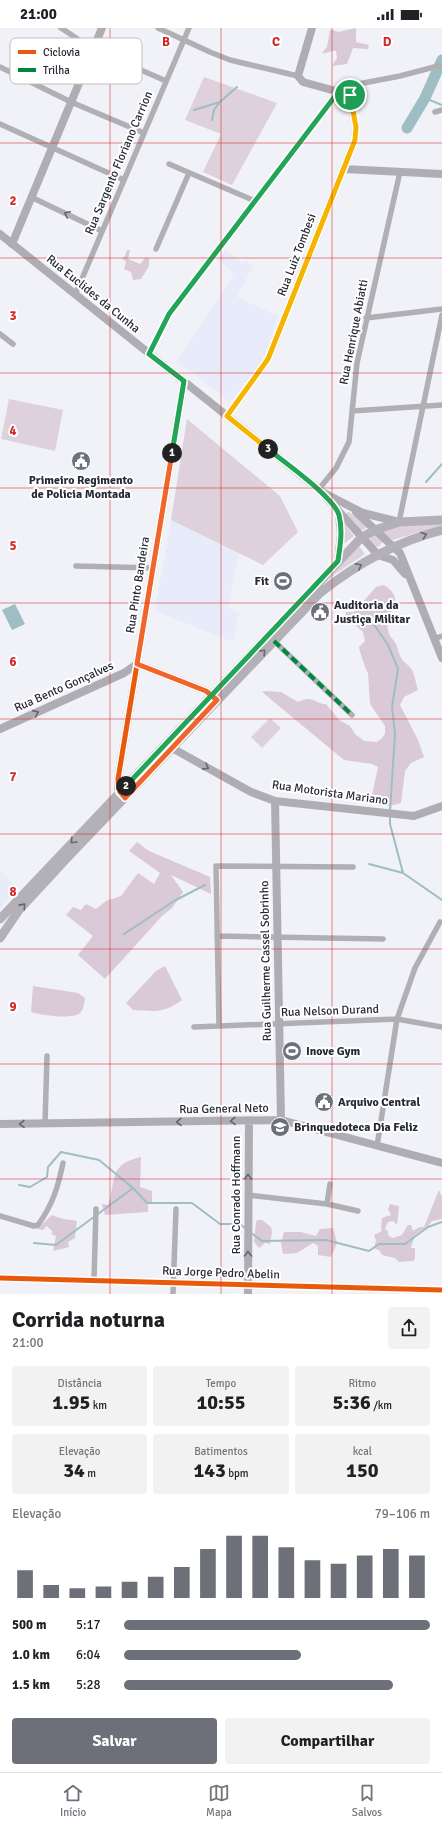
<!DOCTYPE html>
<html lang="pt">
<head>
<meta charset="utf-8">
<style>
  :root { --surface:#fff; --page:#f2f2f2; --text:#202124; --muted:#757577; --line:#e0e0e0; --accent:#6d7079 }
  body { margin:0; font-family:Signika,sans-serif; background:var(--page); color:var(--text); height:100vh; display:flex; flex-direction:column; font-size:15px; white-space:nowrap }
  * { box-sizing:border-box; margin:0 }
  p { font-size:13px; color:var(--muted) }
  .icon { flex:none; width:22px; height:22px; fill:none; stroke:currentColor; stroke-width:2; stroke-linecap:round; stroke-linejoin:round }
  .map { position:relative; height:1266px; overflow:hidden }
  .sheet { display:flex; flex-direction:column; background:var(--surface); flex:1 }
  .sheet>* { flex:none }
  .pin { position:absolute; display:grid; place-items:center; width:34px; height:34px; color:#fff; margin:-17px; border:2px solid #fff; border-radius:50%; box-shadow:0 1px 4px #0007 }
  .km { position:absolute; width:20px; height:20px; margin:-10px; border-radius:50%; background:#222; color:#fff; font-size:11px; line-height:20px; text-align:center }
  .round { display:grid; place-items:center; flex:none; width:42px; height:42px; border-radius:4px; background:var(--page) }
  .head { display:flex; align-items:center; justify-content:space-between; height:68px; padding:0 12px }
  h1 { font-size:22px; font-weight:700; line-height:30px }
  .metrics { display:grid; grid-template-columns:repeat(3,1fr); gap:6px; height:68px; padding:4px 12px }
  .metrics div { display:grid; align-content:center; border-radius:4px; background:var(--page); text-align:center }
  .metrics b { font-size:20px; font-weight:700 }
  .metrics small { font-size:11px; font-weight:400 }
  .metrics p { font-size:11px }
  .chart { height:112px; padding:8px 12px }
  .chart p { display:flex; justify-content:space-between }
  .chart svg { width:100%; height:72px; margin-top:4px; stroke:var(--accent); stroke-width:6 }
  .primary-button { display:flex; gap:8px; margin-top:auto; padding:8px 12px }
  .primary-button a { flex:1; height:46px; border-radius:4px; background:var(--accent); color:#fff; font-size:16px; font-weight:700; line-height:46px; text-align:center }
  .primary-button a+a { background:var(--page); color:var(--text) }
  ul { padding:0 12px; list-style:none; font-size:13px }
  li { display:grid; grid-template-columns:64px 48px 1fr; align-items:center; height:30px }
  li i { height:10px; border-radius:5px; background:var(--accent) }
  .status { display:flex; justify-content:space-between; align-items:center; height:28px; padding:0 20px; background:var(--surface); direction:ltr }
  .status svg { height:11px; fill:currentColor }
  .dock { display:flex; justify-content:space-around; align-items:center; height:56px; border-top:1px solid var(--line); background:var(--surface); font-size:11px; color:var(--muted) }
  .dock a { display:grid; justify-items:center; gap:2px }
  .dock .active { color:var(--accent) }
  .map>svg:first-child { display:block }
  .built { fill:#e7ebfa }
  .green { fill:#ded1dc }
  .forest { fill:#dac9d6 }
  .water { fill:#9ebec4 }
  .lines { fill:none; stroke-linecap:round; stroke-linejoin:round }
  .stream { stroke:#9ebec4; stroke-width:2 }
  .river { stroke:#9ebec4; stroke-width:11 }
  .street { stroke:#b0afb3; stroke-width:5.5 }
  .secondary { stroke:#afadb3; stroke-width:8 }
  .primary { stroke:#b3b1b7; stroke-width:9 }
  .quiet { stroke:#00873e; stroke-width:4; stroke-dasharray:8 4; stroke-linecap:butt }
  .cycleway-casing { stroke:#fff; stroke-width:8 }
  .cycleway { stroke:#e8590c; stroke-width:5 }
  .oneway { stroke:#65666d }
  .oneway2 { stroke:#66676f }
  .oneway3 { stroke:#64656d }
  .split-1-casing { stroke:#fff; stroke-width:8 }
  .split-2-casing { stroke:#fff; stroke-width:8 }
  .split-3-casing { stroke:#fff; stroke-width:8 }
  .split-4-casing { stroke:#fff; stroke-width:8 }
  .split-1 { stroke:#22a559; stroke-width:5 }
  .split-2 { stroke:#f0652b; stroke-width:5 }
  .split-3 { stroke:#22a559; stroke-width:5 }
  .split-4 { stroke:#f5b400; stroke-width:5 }
  .grid { fill:none; stroke:#d62828; stroke-width:1; stroke-opacity:0.55 }
  .labels { text-anchor:middle; dominant-baseline:central; stroke-width:4; stroke-linejoin:round; paint-order:stroke }
  .street-label { font-size:12px; fill:#272a34; stroke:#fff }
  .poi-label { font-size:12px; font-weight:bold; fill:#272a34; stroke:#fff; text-anchor:start }
  .key { fill:#fff; stroke:#bebfc2; stroke-width:1 }
  .key-label { font-size:11px; fill:#272a34 }
  .grid-label { font-size:13px; text-anchor:middle; font-weight:bold; fill:#d62828; stroke:#fff; stroke-width:4; stroke-linejoin:round; paint-order:stroke }
</style>
</head>
<body>
<div class="status"><b>21:00</b><svg viewBox="0 0 49 12"><path d="M0 12V9h3v3zM5 12V6h3v6zM10 12V3h3v9zM15 12V0h3v12zM26 1h20v11H26zM47 4h2v5h-2z"/></svg></div>
<div class="map">
<svg width="442" height="1266" viewBox="0 0 442 1266">
  <rect width="100%" height="100%" fill="#f0f2f8"/>
  <!-- built -->
  <path class="built" d="M226,222L243,236L246,232L253,238L237,269L278,288L264,330L230,374L189,342L188,343L176,334L234,246L218,231Z
    M171,492L239,525L228,580L239,585L233,614L155,583Z
    M0,843L18,861L0,881Z"/>
  <!-- green -->
  <path class="green" d="M204,49L277,75L232,157L203,144L221,106L185,92Z
    M9,371L63,382L55,423L1,411Z
    M187,391L280,468L298,504L263,537L171,492Z
    M347,484H349L368,499L359,504L346,486Z
    M343,494L354,508L342,517Z
    M442,496V499L422,503L393,512L381,503L399,498Z
    M370 513a6 6 0 1 1 12 0a6 6 0 1 1-12 0Z
    M359,518L365,526L335,546L321,559Z
    M270,690L281,700L262,720L251,709Z"/>
  <!-- forest -->
  <path class="forest" d="M356,0V14L369,17L368,21L353,20L347,36L332,38L337,30L336,23C331,22 327,26 322,25L327,19L330,2H333L338,4Z
    M127,222H130L128,231L140,236L146,229L149,231V238L141,251L133,252L131,244L124,241L126,234L122,230L125,228Z
    M384,557C410,574 381,584 389,606C390,609 394,612 396,616C398,621 399,626 401,630C404,635 409,637 412,642C415,648 416,656 418,662L404,669L400,677L418,712L424,729L411,735L405,743L401,775C393,778 375,781 371,772L378,739L372,736L344,732L262,664L265,663L281,664L298,674C313,666 314,676 326,676L339,692L350,698L355,706L364,713L377,714L381,711L385,706V698L370,676L368,645C366,643 359,621 359,619L365,613L363,604L346,588V584H354L376,559Z
    M137,814L149,823L210,849L211,866L171,847L183,864L172,880L162,888L105,951L78,927L93,908L66,887L73,879L81,882L86,876L96,881L106,873L121,868L138,845L154,856L160,845L129,823Z
    M165,938L182,972C162,986 157,983 133,982L126,975L156,943Z
    M33,958L78,965L85,970C84,975 84,981 80,985C72,992 41,987 31,984Z
    M141,1129L140,1159L152,1163V1175H148V1184L105,1187L102,1176L108,1177C117,1150 108,1137 141,1129Z
    M439,1162L442,1169V1191L432,1193L429,1197L415,1207L411,1220H415V1231L413,1233L399,1234L395,1230L382,1227L380,1223L374,1220L376,1212L374,1207L382,1203L381,1199L382,1190L391,1187L388,1181L390,1176L399,1178L397,1197L393,1193L388,1194L385,1201L388,1203V1207L392,1210L402,1207L408,1197H411L413,1203L419,1199H424Z
    M52,1187C63,1192 67,1191 77,1193L75,1210L68,1214L69,1219L53,1223L56,1208L51,1206L53,1204L47,1198L43,1202L37,1201Z
    M257,1192H262L271,1199L272,1204L270,1216L265,1215L259,1220L254,1214L256,1194Z
    M333,1200L337,1215L331,1229L318,1227V1218L313,1215L297,1225L283,1226L281,1215L284,1204H301L316,1208L320,1201Z"/>
  <!-- water -->
  <path class="water" d="M15,576L25,596L12,602L2,582Z"/>
  <g class="lines">
    <!-- stream -->
    <path class="stream" d="M425,70L442,77
      M194,82L220,74L237,59
      M212,92L214,82L219,75
      M426,454L442,436
      M371,592L388,617L398,641L392,679L395,706L390,783
      M390,787V796L403,845L442,872
      M369,836L403,845
      M124,906L174,873L205,857
      M19,1157L30,1159L47,1149L48,1139L61,1124L99,1132L133,1160
      M250,1204L262,1213L326,1212L369,1223L379,1216H405L428,1199L442,1194
      M34,1215L56,1217L133,1160L147,1175H192L220,1196H240L245,1200"/>
    <!-- river -->
    <path class="river" d="M407,100L425,70L442,32"/>
    <!-- street -->
    <path class="street" d="M61,0L93,21L166,53
      M158,0L210,24L230,32L298,48
      M0,39L71,74L144,105
      M347,65L353,57L400,48L442,37
      M435,84L442,82
      M0,96L124,152
      M169,136L255,173
      M31,169L102,203
      M156,221L189,145
      M75,267L189,0
      M366,290L442,281
      M0,306L13,316
      M149,326L169,286L339,63
      M352,383L442,377
      M319,461L336,440L349,414L357,335L400,144
      M399,494L442,287
      M76,538L153,540
      M434,611L442,608
      M274,613L352,687
      M217,908L383,911
      M219,998L216,838L353,839
      M194,999L397,991L442,999
      M45,1096L47,1028
      M377,1118L397,991L415,940L440,894
      M248,1167L327,1176L358,1183
      M327,1176L330,1156
      M0,1188L34,1198L38,1197C53,1176 58,1159 63,1135
      M0,1250L442,1262
      M94,1252L96,1181
      M173,1266L176,1181"/>
    <!-- secondary -->
    <path class="secondary" d="M344,141L442,146
      M0,206L322,464L363,485L399,494
      M12,216L102,0
      M227,388L268,331L355,112L356,99L350,67L303,54L298,48L312,0
      M325,468L378,527L393,532L405,546
      M356,484L400,525L442,630
      M338,533L341,506L339,486
      M137,636L206,663L216,672
      M0,701L124,645L137,636
      M172,720L251,764L275,773L414,788L442,778
      M123,768L118,761V751L184,353
      M275,773L281,1092
      M0,1096L281,1092L442,1135
      M248,1266L249,1093"/>
    <!-- primary -->
    <path class="primary" d="M0,891L361,510L375,502L399,494L442,492
      M0,910L19,882L68,829L320,565C355,537 398,513 442,502"/>
    <!-- quiet -->
    <path class="quiet" d="M274,613L352,687"/>
    <defs>
      <path id="cycleway" d="M227,388L268,331L355,112C357,102 355,71 347,65
        M125,770L119,764L118,751L184,353
        M0,1250L442,1262"/>
    </defs>
    <!-- cycleway casing -->
    <use href="#cycleway" class="cycleway-casing"/>
    <!-- cycleway -->
    <use href="#cycleway" class="cycleway"/>
  </g>
  <!-- one-way arrows -->
  <defs><path id="oneway-chevron" d="M-2-3.5L2.5 0L-2 3.5" fill="none" stroke-width="1.6" stroke-linecap="round" stroke-linejoin="round"/></defs>
  <use class="oneway" href="#oneway-chevron" transform="translate(67 186) rotate(-154)"/>
  <g class="oneway2">
    <use href="#oneway-chevron" transform="translate(424 507) rotate(-20)"/>
    <use href="#oneway-chevron" transform="translate(359 538) rotate(-29)"/>
    <use href="#oneway-chevron" transform="translate(263 624) rotate(-46)"/>
    <use href="#oneway-chevron" transform="translate(73 813) rotate(134)"/>
    <use href="#oneway-chevron" transform="translate(23 878) rotate(-48)"/>
  </g>
  <g class="oneway3">
    <use href="#oneway-chevron" transform="translate(36 685) rotate(-24)"/>
    <use href="#oneway-chevron" transform="translate(206 739) rotate(28)"/>
    <use href="#oneway-chevron" transform="translate(233 1093) rotate(179)"/>
    <use href="#oneway-chevron" transform="translate(179 1094) rotate(179)"/>
    <use href="#oneway-chevron" transform="translate(22 1096) rotate(179)"/>
    <use href="#oneway-chevron" transform="translate(248 1149) rotate(-90)"/>
    <use href="#oneway-chevron" transform="translate(248 1226) rotate(-90)"/>
  </g>
  <g class="lines">
    <defs>
      <path id="split-1" d="M172,425L184,353L149,326L169,286L339,63L350,67"/>
      <path id="split-2" d="M126,758L120,764L125,770L217,672L206,663L137,636L172,425"/>
      <path id="split-3" d="M126,758L338,533C340,518 343,503 339,487C334,469 284,434 268,421"/>
      <path id="split-4" d="M268,421L227,388L268,331L355,112L356,99L350,67"/>
    </defs>
    <!-- split-1 casing -->
    <use href="#split-1" class="split-1-casing"/>
    <!-- split-2 casing -->
    <use href="#split-2" class="split-2-casing"/>
    <!-- split-3 casing -->
    <use href="#split-3" class="split-3-casing"/>
    <!-- split-4 casing -->
    <use href="#split-4" class="split-4-casing"/>
    <!-- split-1 -->
    <use href="#split-1" class="split-1"/>
    <!-- split-2 -->
    <use href="#split-2" class="split-2"/>
    <!-- split-3 -->
    <use href="#split-3" class="split-3"/>
    <!-- split-4 -->
    <use href="#split-4" class="split-4"/>
  </g>
  <!-- grid -->
  <path class="grid" d="M110,0V1266M221,0V1266M332,0V1266M0,115H442M0,230H442M0,345H442M0,460H442M0,575H442M0,691H442M0,806H442M0,921H442M0,1036H442M0,1151H442"/>
  <!-- icons -->
  <defs>
    <symbol id="civic-disc" viewBox="-11 -11 22 22"><circle r="9.5" fill="#6d7079" stroke="#fff"/><path d="M-.6-6.5H3V-4.5H.6V-3L4-1V1h2V6H-6V1h2V-1L-.6-3ZM-1.2 2.5V6h2.4V2.5Z" fill="#fff"/></symbol>
    <symbol id="stadium-disc" viewBox="-11 -11 22 22"><circle r="9.5" fill="#6d7079" stroke="#fff"/><path d="M0-5a6.5 5 0 1 0 0 10a6.5 5 0 1 0 0-10ZM-3.5-1.8h7v3.6h-7Z" fill="#fff"/></symbol>
    <symbol id="school-disc" viewBox="-11 -11 22 22"><circle r="9.5" fill="#6d7079" stroke="#fff"/><path d="M0-5L7-2L0 1L-7-2ZM-4 1L0 2.5L4 1V4Q0 6-4 4Z" fill="#fff"/></symbol>
  </defs>
  <g fill-rule="evenodd">
    <use href="#civic-disc" x="70" y="422" width="22" height="22"/>
    <use href="#stadium-disc" x="272" y="542" width="22" height="22"/>
    <use href="#civic-disc" x="309" y="573" width="22" height="22"/>
    <use href="#stadium-disc" x="281" y="1012" width="22" height="22"/>
    <use href="#civic-disc" x="313" y="1063" width="22" height="22"/>
    <use href="#school-disc" x="269" y="1088" width="22" height="22"/>
  </g>
  <g class="labels">
    <!-- street labels -->
    <g class="street-label">
      <text transform="translate(119 135) rotate(-67)">Rua Sargento Floriano Carrion</text>
      <text transform="translate(297 227) rotate(-69)">Rua Luiz Tombesi</text>
      <text transform="translate(93 266) rotate(39)">Rua Euclides da Cunha</text>
      <text transform="translate(354 304) rotate(-79)">Rua Henrique Abiatti</text>
      <text transform="translate(138 557) rotate(-81)">Rua Pinto Bandeira</text>
      <text transform="translate(64 659) rotate(-24)">Rua Bento Gonçalves</text>
      <text transform="translate(330 765) rotate(8)">Rua Motorista Mariano</text>
      <text transform="translate(266 933) rotate(-91)">Rua Guilherme Cassel Sobrinho</text>
      <text transform="translate(330 983) rotate(-2)">Rua Nelson Durand</text>
      <text transform="translate(224 1081) rotate(-1)">Rua General Neto</text>
      <text transform="translate(236 1167) rotate(-90)">Rua Conrado Hoffmann</text>
      <text transform="translate(221 1245) rotate(2)">Rua Jorge Pedro Abelin</text>
    </g>
    <!-- poi labels -->
    <g class="poi-label">
      <text x="81" y="452" text-anchor="middle">Primeiro Regimento<tspan x="81" dy="14">de Policia Montada</tspan></text>
      <text x="269" y="553" text-anchor="end">Fit</text>
      <text x="334" y="577">Auditoria da<tspan x="334" dy="14">Justiça Militar</tspan></text>
      <text x="306" y="1023">Inove Gym</text>
      <text x="338" y="1074">Arquivo Central</text>
      <text x="294" y="1099">Brinquedoteca Dia Feliz</text>
    </g>
  </g>
  <!-- legend -->
  <rect x="10" y="10" width="132" height="46" rx="6" class="key"/>
  <rect x="18" y="22" width="18" height="4" fill="#e8590c"/>
  <rect x="18" y="40" width="18" height="4" fill="#00873e"/>
  <g class="key-label">
    <text x="43" y="28">Ciclovia</text>
    <text x="43" y="46">Trilha</text>
  </g>
  <g class="grid-label">
    <text x="166" y="18">B</text>
    <text x="276" y="18">C</text>
    <text x="387" y="18">D</text>
    <text x="13" y="177">2</text>
    <text x="13" y="292">3</text>
    <text x="13" y="407">4</text>
    <text x="13" y="522">5</text>
    <text x="13" y="638">6</text>
    <text x="13" y="753">7</text>
    <text x="13" y="868">8</text>
    <text x="13" y="983">9</text>
  </g>
</svg>
<div class="pin" style="left:350px;top:67px;background:#1e9e55"><svg class="icon" aria-label="arrive" viewBox="0 0 24 24"><path d="M6 21V4h12l-3 4 3 4H6"/></svg></div>
<b class="km" style="left:172px;top:425px">1</b>
<b class="km" style="left:126px;top:758px">2</b>
<b class="km" style="left:268px;top:421px">3</b>
</div>
<section class="sheet">
<div class="head"><div><h1>Corrida noturna</h1><p>21:00</p></div><a class="round"><svg class="icon" aria-label="share" viewBox="0 0 24 24"><path d="M12 15V3M7 8l5-5 5 5M5 13v7h14v-7"/></svg></a></div>
<div class="metrics">
<div><p>Distância</p><b>1.95<small> km</small></b></div>
<div><p>Tempo</p><b>10:55</b></div>
<div><p>Ritmo</p><b>5:36<small> /km</small></b></div>
</div>
<div class="metrics">
<div><p>Elevação</p><b>34<small> m</small></b></div>
<div><p>Batimentos</p><b>143<small> bpm</small></b></div>
<div><p>kcal</p><b>150</b></div>
</div>
<div class="chart"><p><span>Elevação</span>79–106 m</p>
<svg viewBox="0 0 160 44" preserveAspectRatio="none"><path d="M5 44V27M15 44V36M25 44V38M35 44V37M45 44V34M55 44V31M65 44V25M75 44V14M85 44V6M95 44V6M105 44V13M115 44V21M125 44V23M135 44V18M145 44V14M155 44V18"/></svg>
</div>
<ul>
<li><b>500 m</b>5:17<i style="width:100%"></i></li>
<li><b>1.0 km</b>6:04<i style="width:58%"></i></li>
<li><b>1.5 km</b>5:28<i style="width:88%"></i></li>
</ul>
<div class="primary-button"><a>Salvar</a><a>Compartilhar</a></div>
</section>
<nav class="dock">
<a class="active"><svg class="icon" aria-label="home" viewBox="0 0 24 24"><path d="M3 11l9-7 9 7M6 9v11h12V9"/></svg>Início</a>
<a><svg class="icon" aria-label="map" viewBox="0 0 24 24"><path d="M3 6l6-2 6 2 6-2v14l-6 2-6-2-6 2zM9 4v14M15 6v14"/></svg>Mapa</a>
<a><svg class="icon" aria-label="saved" viewBox="0 0 24 24"><path d="M7 4h10v16l-5-4-5 4z"/></svg>Salvos</a>
</nav>
</body>
</html>
